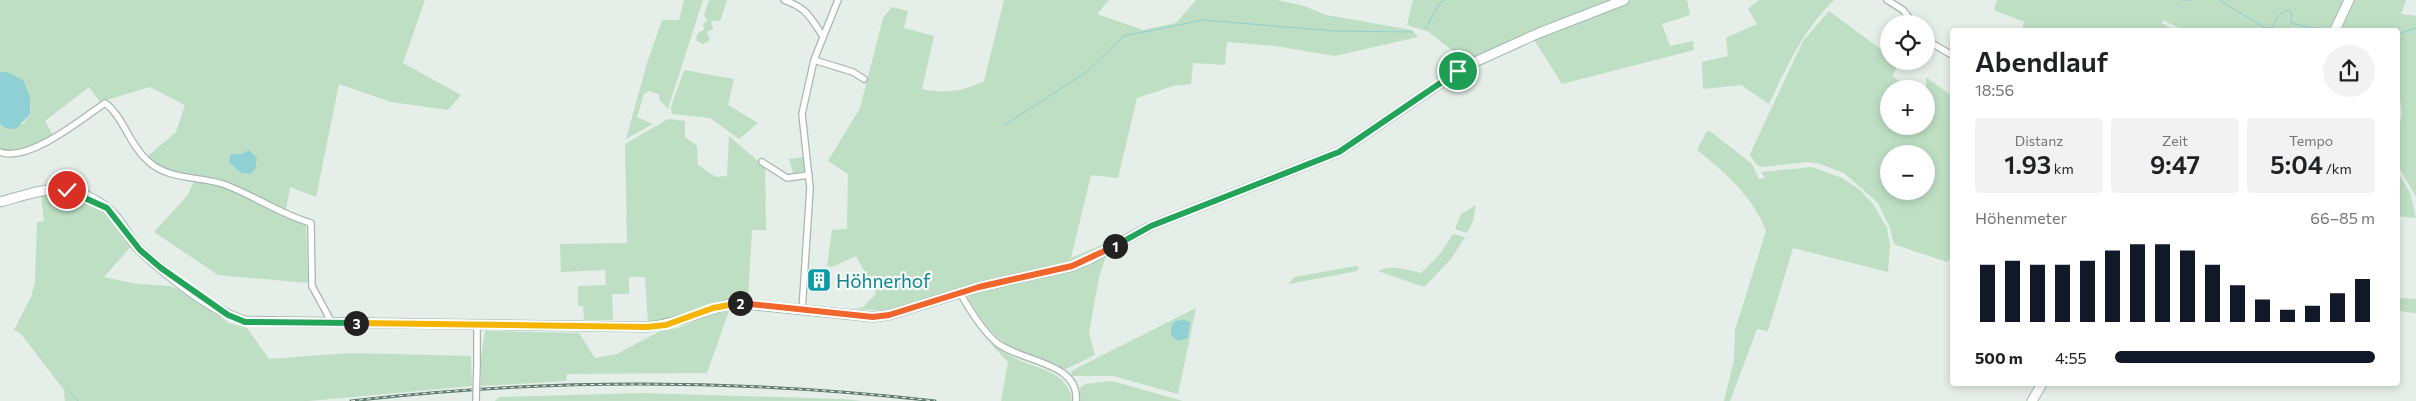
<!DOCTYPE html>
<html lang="de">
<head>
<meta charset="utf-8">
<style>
  :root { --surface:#fff; --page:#f2f2f2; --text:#202124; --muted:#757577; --accent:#111827 }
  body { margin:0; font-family:Commissioner,sans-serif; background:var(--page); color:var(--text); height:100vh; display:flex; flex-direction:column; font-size:19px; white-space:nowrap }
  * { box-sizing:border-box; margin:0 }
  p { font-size:16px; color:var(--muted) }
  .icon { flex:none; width:28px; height:28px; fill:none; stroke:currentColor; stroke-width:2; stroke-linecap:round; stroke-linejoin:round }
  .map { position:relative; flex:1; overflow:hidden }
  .sheet { position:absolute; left:1950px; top:28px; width:450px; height:358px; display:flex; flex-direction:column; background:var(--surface); border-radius:5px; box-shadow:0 2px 8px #0003 }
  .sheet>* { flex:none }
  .fabs { position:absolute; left:1880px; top:15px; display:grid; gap:10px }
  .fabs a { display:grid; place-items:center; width:55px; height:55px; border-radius:50%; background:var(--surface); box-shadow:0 2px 8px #0003; font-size:25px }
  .pin { position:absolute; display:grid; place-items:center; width:42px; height:42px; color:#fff; margin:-21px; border:2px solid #fff; border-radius:50%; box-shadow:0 1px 5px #0007 }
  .km { position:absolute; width:25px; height:25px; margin:-12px; border-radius:50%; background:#222; color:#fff; font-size:14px; line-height:25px; text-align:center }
  .round { display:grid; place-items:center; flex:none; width:52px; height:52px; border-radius:26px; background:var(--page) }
  .summary { display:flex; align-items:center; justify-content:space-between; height:85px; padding:0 25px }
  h1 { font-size:28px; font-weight:600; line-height:38px }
  .metrics { display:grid; grid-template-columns:repeat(3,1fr); gap:8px; height:85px; padding:5px 25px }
  .metrics div { display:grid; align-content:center; border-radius:5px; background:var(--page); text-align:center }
  .metrics b { font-size:25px; font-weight:600 }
  .metrics small { font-size:14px; font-weight:400 }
  .metrics p { font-size:14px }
  .chart { height:140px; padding:10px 25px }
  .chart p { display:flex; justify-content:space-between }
  .chart svg { width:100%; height:90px; margin-top:5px; stroke:var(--accent); stroke-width:6 }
  ul { padding:0 25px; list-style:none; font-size:16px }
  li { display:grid; grid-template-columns:80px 60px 1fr; align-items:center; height:38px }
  li i { height:12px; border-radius:6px; background:var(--accent) }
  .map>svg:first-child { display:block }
  .green { fill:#bedfc4; fill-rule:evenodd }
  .water { fill:#8ed0d3 }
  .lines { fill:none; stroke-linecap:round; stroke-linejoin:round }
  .stream { stroke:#8ed0d3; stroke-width:1 }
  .street-casing { stroke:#a7b7b0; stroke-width:8 }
  .secondary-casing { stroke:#a3bab0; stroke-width:11 }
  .street { stroke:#fff; stroke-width:5.5 }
  .secondary { stroke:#fff; stroke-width:9 }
  .rail-casing { stroke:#5f7c71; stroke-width:3 }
  .rail { stroke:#f6fbf8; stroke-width:1; stroke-dasharray:4; stroke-linecap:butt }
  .street-bridge-casing { stroke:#a7b7b0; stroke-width:8; stroke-linecap:butt }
  .street-bridge { stroke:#fff; stroke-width:5.5 }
  .split-1-casing { stroke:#fff; stroke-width:10 }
  .split-2-casing { stroke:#fff; stroke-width:10 }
  .split-3-casing { stroke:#fff; stroke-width:10 }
  .split-4-casing { stroke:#fff; stroke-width:10 }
  .split-1 { stroke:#22a559; stroke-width:6 }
  .split-2 { stroke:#f0652b; stroke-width:6 }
  .split-3 { stroke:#f5b400; stroke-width:6 }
  .split-4 { stroke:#22a559; stroke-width:6 }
  .labels { text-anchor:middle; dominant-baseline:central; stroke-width:4.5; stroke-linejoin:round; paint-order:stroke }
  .culture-label { font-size:19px; fill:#0d838f; stroke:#f6fbf8; text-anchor:start }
</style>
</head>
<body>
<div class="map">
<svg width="2416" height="401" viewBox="0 0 2416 401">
  <rect width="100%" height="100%" fill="#e5eee9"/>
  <!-- green -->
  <path class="green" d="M0,0H425L403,63L461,95L448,110L391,102L339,84L316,197L290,187L285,215L306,225L308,283L218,275L154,232L187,196L196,178L166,172L148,156L176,132L185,105L150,87L100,102L89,87L45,121L53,135L22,151H0V124L5,128L23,124L30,114L31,108L7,72H0ZM249,150L255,169L251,174L241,173L231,154H240Z
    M684,0H703L668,109L659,99V94L649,91L644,94L637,117L653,124L626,139L647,63L662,20H679Z
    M709,0H727L720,21H711L713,29L707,32L710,40L703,44L697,41L696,37L699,32L704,30L703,24L707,21L704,15Z
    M1004,0H1109L1097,14L1143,30L1176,23L1196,0H1277L1304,6L1326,15L1412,30L1418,37L1335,56L1275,46L1227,42L1225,65L1193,63L1191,84L1173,86L1137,98L1118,178L1091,175L1071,258L1108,242L1111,246L1081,260L890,311L852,309L863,307L876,294L856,256L832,267L827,266L832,230L847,229L848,174L828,161L860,108L883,18L892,7L908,11L904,28L934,36L922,89C942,94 965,91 984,81Z
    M1413,0H1614L1467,62L1429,32L1407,25Z
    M1630,0H1687L1690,15L1662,24L1670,46L1693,41L1694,50L1562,84L1533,38Z
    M1759,0H1834C1803,30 1787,66 1769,104L1741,85L1703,89L1702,62L1728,56L1726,38L1757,24L1748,9Z
    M1997,0H2347L2332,30H2183L2163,20L2162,23L2175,30H2022L2024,22L1994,10Z
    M2352,0H2406L2401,14L2416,16V197L2398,166V132L2402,114L2398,82V30H2337Z
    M1829,11L1889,55V61L1899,63L1892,76L1912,89H1889V126H1926V77L1952,96V256L1947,262L1896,245L1893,241L1890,228L1878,203L1844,173L1820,164L1808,162L1761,167L1755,163L1750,154L1803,41ZM1889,154H1926V191H1889Z
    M684,70L734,79L728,105L758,123L739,139L710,118L672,114L671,107Z
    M668,119L685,121V137L697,146L698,165L716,177L727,176L729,136L765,167L766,230H752L748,299L714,303L681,317L648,322L645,277H629V294H612L613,320H584L583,306H578V286L606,285L605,270L561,272L560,244L627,243L625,144Z
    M1707,131H1710L1752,164L1759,179L1765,178L1761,172L1812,167L1842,178L1859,189L1873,204L1887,228L1890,246L1888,272L1793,248L1768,331L1757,329L1730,401H1724L1734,360L1735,330L1766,231C1754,198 1724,171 1697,150Z
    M803,157L805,169L803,172L793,173L789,159Z
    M2398,173L2410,192L2416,218L2398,216Z
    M51,193L78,195L111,215L133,244L104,277L137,284L171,286L189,295L229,323L247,328L269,359L350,353L471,356L472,386L309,401H65L64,390L21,334L14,330L31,297L35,282L37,222L44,221L41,194Z
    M1476,205L1473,221L1467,233L1455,229L1461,214Z
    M1453,234L1465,237L1451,259L1424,287L1378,271C1392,264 1407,270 1421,273L1440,254Z
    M1106,256L1099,277L1089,333L1095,355L1066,369C1056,367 1046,363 1036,359C1000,345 987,330 968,298L969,293L1081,267Z
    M1356,266L1359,268L1357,271L1289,284L1294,277Z
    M2398,298L2416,299V313L2398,311Z
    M730,308L707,373L567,374L566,381L481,386V358L485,331L579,333L595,358L617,354L662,330L678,328Z
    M1196,308L1178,394L1113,376H1072L1071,372L1077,368Z
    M990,343C1000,350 1010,356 1021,361C1043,370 1068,373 1072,401H1001L1008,362Z
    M1112,381L1183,401H1080V388L1085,384Z
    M642,393L843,399L862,401H495L499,397Z"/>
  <!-- water -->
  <path class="water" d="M0,72H7L23,80L30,97V114L16,129L5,128L0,124Z
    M249,150L257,158L255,169L251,174L241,173L229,162L231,154H240Z
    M1184,320L1190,322L1188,338L1178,341L1171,335V327L1175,321Z"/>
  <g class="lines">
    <!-- stream -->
    <path class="stream" d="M2183,0H2192
      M2219,0L2265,28H2272L2276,19L2285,10L2290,11L2292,14L2291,22L2295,24L2323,30
      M1426,28L1440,3L1445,0
      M2398,34L2416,28
      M1003,126L1085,73L1124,36L1203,20L1335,31L1413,32
      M68,390L78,401"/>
    <defs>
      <path id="street" d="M784,0C806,8 810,16 822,35
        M1887,0L1903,10L1914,24
        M1926,40L1952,55
        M814,60L853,72L864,79
        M0,152C28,163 82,119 105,103C124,117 129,145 148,161C168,180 198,176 223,184C254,195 279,214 311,223L312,286L332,323
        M762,162L787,178L809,175
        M960,293C970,310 982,330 997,343C1021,362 1080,362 1076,401
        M802,311L810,188L802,114L814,60L838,0
        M477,365V326"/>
      <path id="secondary" d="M2335,30L2349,0
        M0,202C19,197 40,189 60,189C77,189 103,202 114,215C124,226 130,241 141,251C167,275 212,311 245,321L647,327C678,324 704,310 734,303L873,317L889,315L979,287L1073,266L1088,260L1151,226L1339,152L1466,66L1539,33L1624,0
        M2032,401L2043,382"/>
    </defs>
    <!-- street casing -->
    <use href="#street" class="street-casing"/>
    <!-- secondary casing -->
    <use href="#secondary" class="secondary-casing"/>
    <!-- street -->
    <use href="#street" class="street"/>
    <!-- secondary -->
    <use href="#secondary" class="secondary"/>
    <defs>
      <path id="rail" d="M351,401C545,378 741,379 935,401"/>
    </defs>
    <!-- rail casing -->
    <use href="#rail" class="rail-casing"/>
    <!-- rail -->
    <use href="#rail" class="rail"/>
    <defs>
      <path id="street-bridge" d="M476,401L477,365"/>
    </defs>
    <!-- street-bridge casing -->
    <use href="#street-bridge" class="street-bridge-casing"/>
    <!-- street-bridge -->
    <use href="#street-bridge" class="street-bridge"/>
  </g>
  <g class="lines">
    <defs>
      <path id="split-1" d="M1115,246L1151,226L1339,152L1458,71"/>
      <path id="split-2" d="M740,303L873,317L889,315L979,287L1072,266L1115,246"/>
      <path id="split-3" d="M356,323L647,327L666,325L713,308L740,303"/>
      <path id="split-4" d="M67,190L107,208L140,250L161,268L228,315L245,322L356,323"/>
    </defs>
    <!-- split-1 casing -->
    <use href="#split-1" class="split-1-casing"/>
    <!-- split-2 casing -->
    <use href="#split-2" class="split-2-casing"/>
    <!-- split-3 casing -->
    <use href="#split-3" class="split-3-casing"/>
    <!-- split-4 casing -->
    <use href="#split-4" class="split-4-casing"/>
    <!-- split-1 -->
    <use href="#split-1" class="split-1"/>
    <!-- split-2 -->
    <use href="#split-2" class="split-2"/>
    <!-- split-3 -->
    <use href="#split-3" class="split-3"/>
    <!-- split-4 -->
    <use href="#split-4" class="split-4"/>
  </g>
  <!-- icons -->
  <defs>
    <symbol id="building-square" viewBox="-11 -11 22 22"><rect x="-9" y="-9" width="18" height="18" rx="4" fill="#0f9aa8" stroke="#f6fbf8"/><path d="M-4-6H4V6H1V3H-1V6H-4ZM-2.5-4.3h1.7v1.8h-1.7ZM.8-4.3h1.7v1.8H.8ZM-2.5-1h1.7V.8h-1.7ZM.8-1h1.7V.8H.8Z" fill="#fff"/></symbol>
  </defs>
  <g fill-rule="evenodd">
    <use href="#building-square" x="805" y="266" width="28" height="28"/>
  </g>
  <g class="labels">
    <!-- culture labels -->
    <g class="culture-label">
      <text x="836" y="280">Höhnerhof</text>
    </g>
  </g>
</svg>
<div class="fabs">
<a><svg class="icon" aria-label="locate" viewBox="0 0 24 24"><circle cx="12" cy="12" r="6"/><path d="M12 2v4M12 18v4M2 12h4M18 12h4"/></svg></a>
<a>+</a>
<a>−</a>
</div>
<div class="pin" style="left:1458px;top:71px;background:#1e9e55"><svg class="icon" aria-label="arrive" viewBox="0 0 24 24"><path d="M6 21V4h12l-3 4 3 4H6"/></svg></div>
<div class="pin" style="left:67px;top:190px;background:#d93025"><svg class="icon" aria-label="check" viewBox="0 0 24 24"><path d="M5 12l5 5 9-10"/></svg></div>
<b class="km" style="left:1115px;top:246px">1</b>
<b class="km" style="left:740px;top:303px">2</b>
<b class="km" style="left:356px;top:323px">3</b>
<section class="sheet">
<div class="summary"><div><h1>Abendlauf</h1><p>18:56</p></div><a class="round"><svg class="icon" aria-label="share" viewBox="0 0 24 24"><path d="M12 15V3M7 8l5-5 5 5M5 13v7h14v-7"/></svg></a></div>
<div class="metrics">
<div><p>Distanz</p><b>1.93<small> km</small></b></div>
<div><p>Zeit</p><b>9:47</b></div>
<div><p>Tempo</p><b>5:04<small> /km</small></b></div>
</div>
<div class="chart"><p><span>Höhenmeter</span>66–85 m</p>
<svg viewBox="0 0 160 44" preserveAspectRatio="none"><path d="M5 44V16M15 44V14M25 44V16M35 44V16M45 44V14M55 44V9M65 44V6M75 44V6M85 44V9M95 44V16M105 44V26M115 44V33M125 44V38M135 44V36M145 44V30M155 44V23"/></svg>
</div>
<ul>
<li><b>500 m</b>4:55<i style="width:100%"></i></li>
</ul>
</section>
</div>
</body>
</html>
